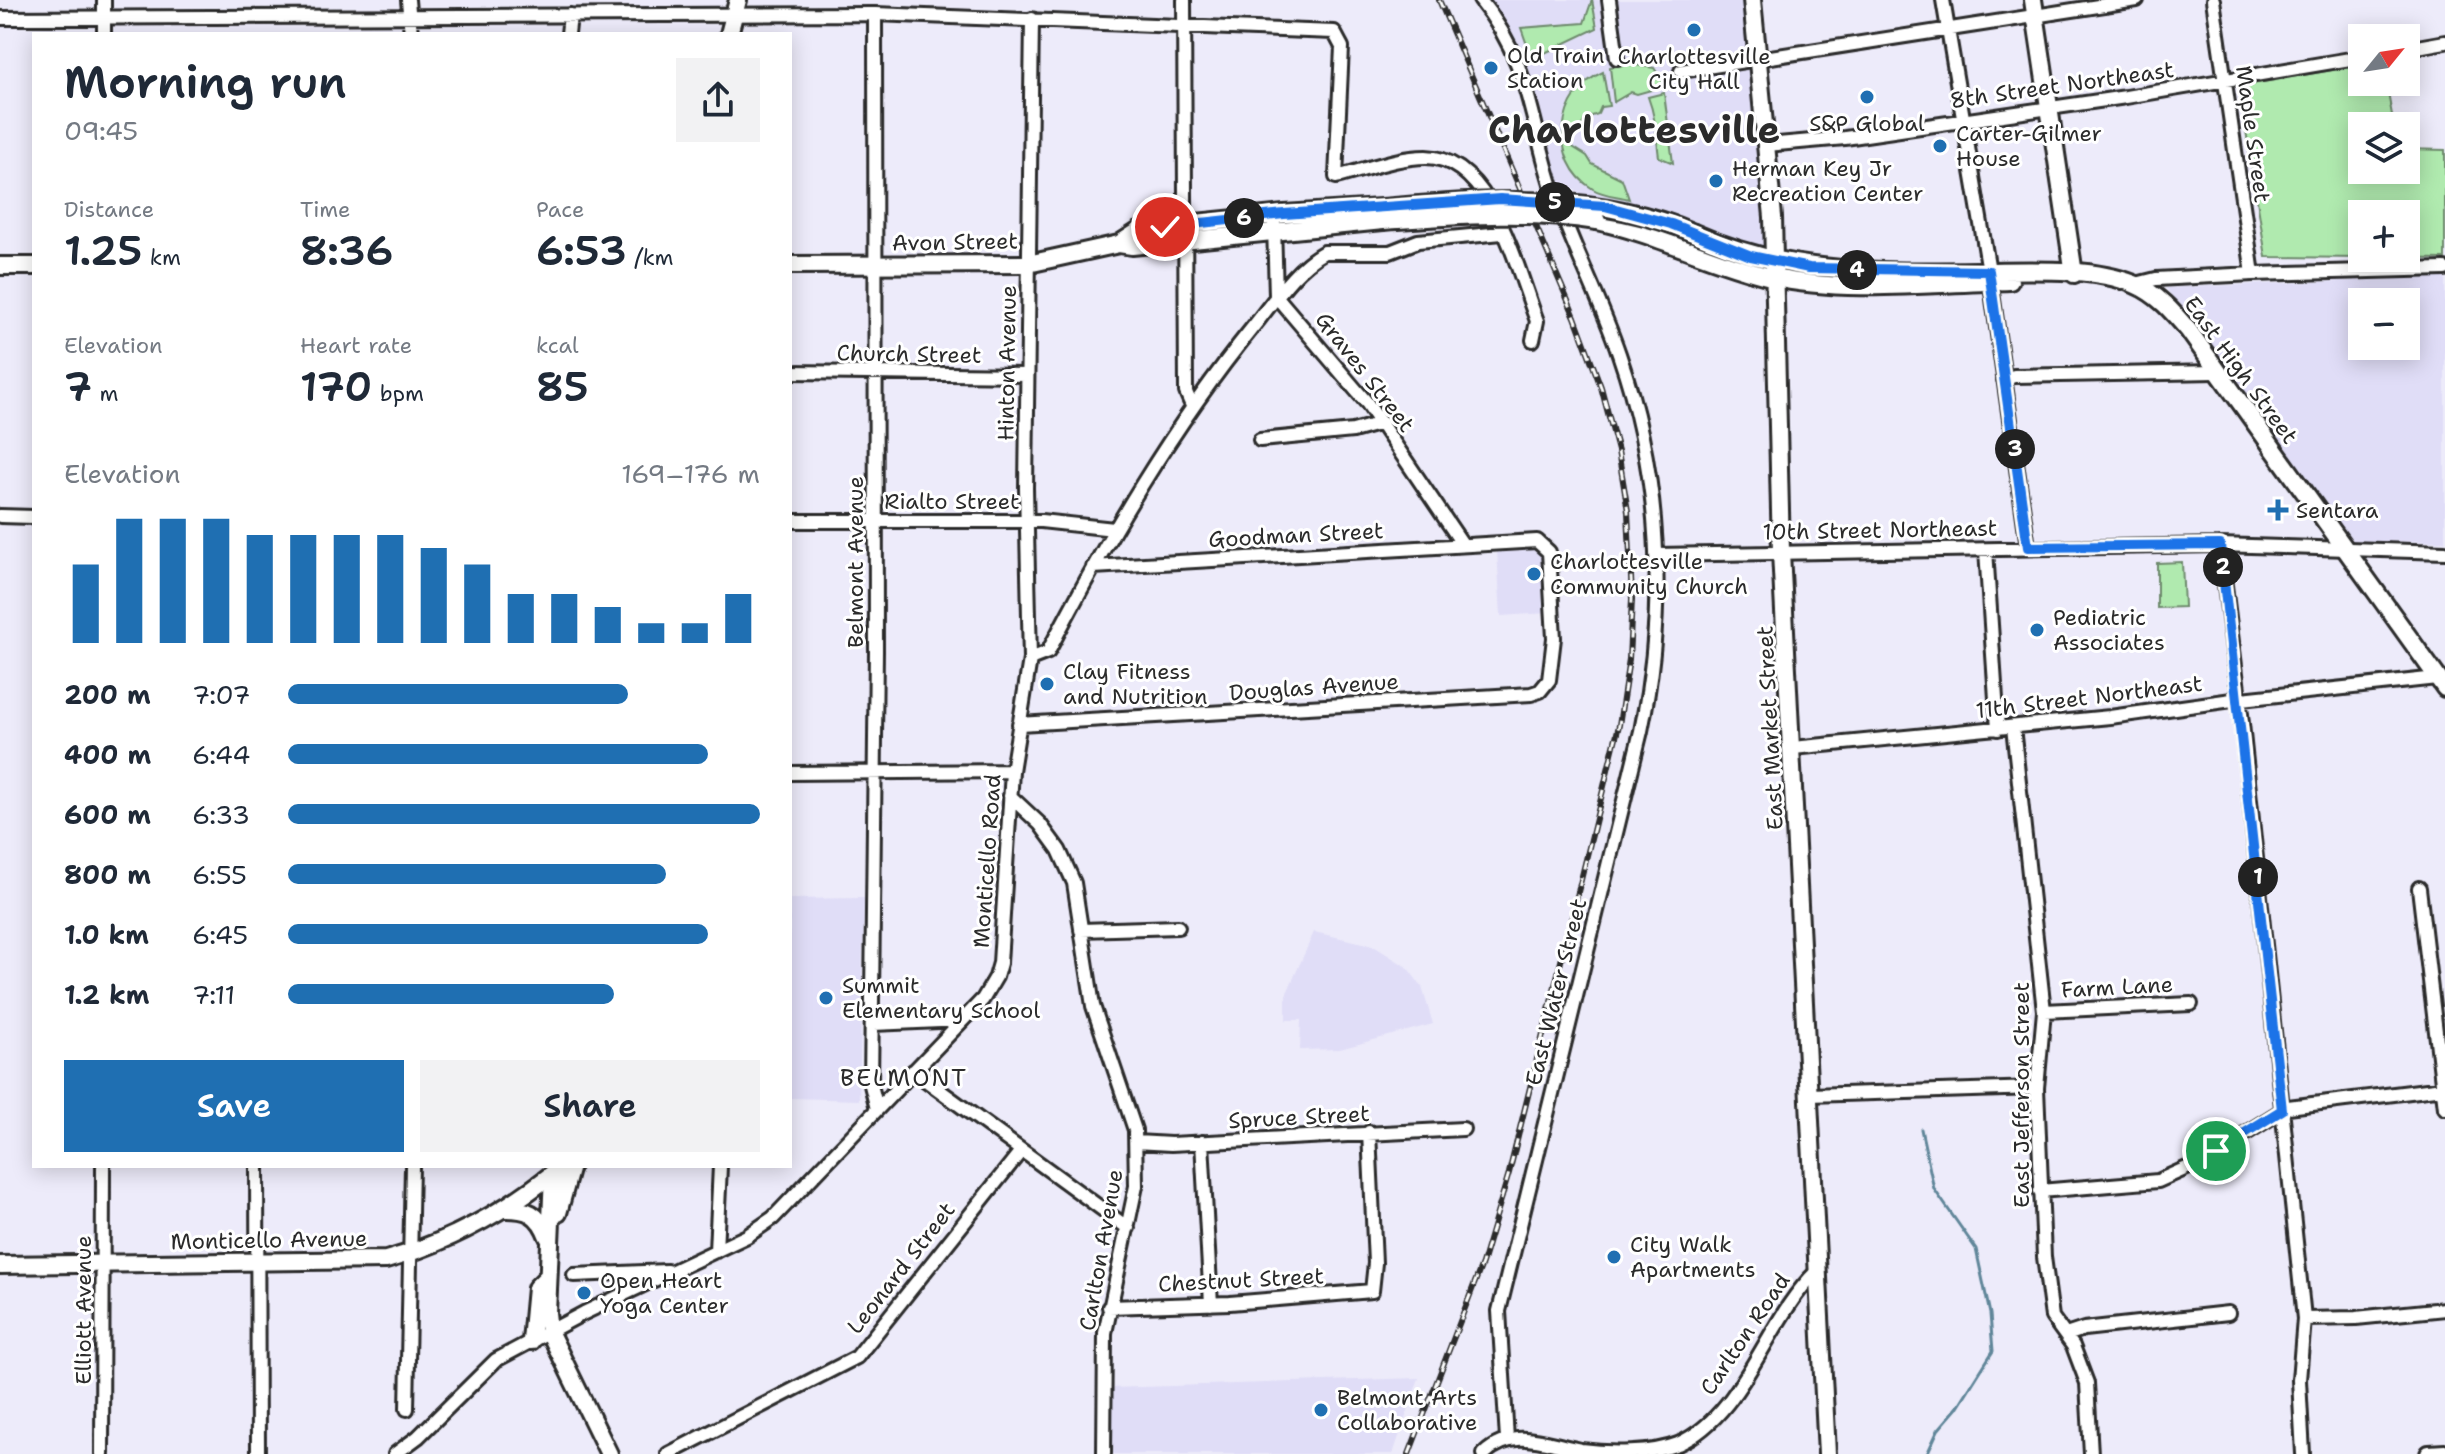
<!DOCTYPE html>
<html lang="en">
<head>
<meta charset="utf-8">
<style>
  :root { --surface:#fff; --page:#f2f2f3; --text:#1f2937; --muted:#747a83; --accent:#1f6fb2 }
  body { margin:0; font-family:"Shantell Sans",sans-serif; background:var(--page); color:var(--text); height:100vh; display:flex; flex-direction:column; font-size:30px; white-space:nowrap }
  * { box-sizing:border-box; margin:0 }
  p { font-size:26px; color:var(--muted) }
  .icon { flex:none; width:44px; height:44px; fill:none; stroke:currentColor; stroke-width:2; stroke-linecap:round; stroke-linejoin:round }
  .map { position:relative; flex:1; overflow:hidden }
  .drawer { position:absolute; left:32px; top:32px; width:760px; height:1136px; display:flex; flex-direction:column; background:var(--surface); border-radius:0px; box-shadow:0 4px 20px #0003 }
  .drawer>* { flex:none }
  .needle { width:52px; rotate:60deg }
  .fabs { position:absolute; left:2348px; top:24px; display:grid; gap:16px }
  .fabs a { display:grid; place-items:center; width:72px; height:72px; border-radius:0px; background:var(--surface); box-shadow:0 4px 20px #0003; font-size:40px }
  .pin { position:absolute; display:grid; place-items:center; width:68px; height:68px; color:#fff; margin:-34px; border:4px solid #fff; border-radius:50%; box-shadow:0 2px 8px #0007 }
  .km { position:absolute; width:40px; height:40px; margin:-20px; border-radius:50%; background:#222; color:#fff; font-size:22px; line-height:40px; text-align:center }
  .round { display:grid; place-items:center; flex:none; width:84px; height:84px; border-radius:0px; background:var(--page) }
  .overview { display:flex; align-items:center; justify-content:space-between; height:136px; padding:0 32px }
  h1 { font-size:44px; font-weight:600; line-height:60px }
  .stats { display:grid; grid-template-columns:repeat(3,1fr); gap:12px; height:136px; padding:8px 32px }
  .stats div { display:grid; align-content:center }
  .stats b { font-size:40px; font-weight:600 }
  .stats small { font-size:22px; font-weight:400 }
  .stats p { font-size:22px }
  .chart { height:224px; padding:16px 32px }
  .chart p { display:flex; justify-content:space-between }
  .chart svg { width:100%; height:144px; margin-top:8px; stroke:var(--accent); stroke-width:6 }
  .action { display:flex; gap:16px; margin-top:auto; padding:16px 32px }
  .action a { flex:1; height:92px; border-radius:0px; background:var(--accent); color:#fff; font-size:32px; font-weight:600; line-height:92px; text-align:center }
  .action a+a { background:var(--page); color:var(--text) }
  ul { padding:0 32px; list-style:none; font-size:26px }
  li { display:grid; grid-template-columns:128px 96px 1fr; align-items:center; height:60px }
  li i { height:20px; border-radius:10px; background:var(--accent) }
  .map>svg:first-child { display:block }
  .built { fill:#e0ddf7; fill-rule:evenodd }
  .green { fill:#b0eaaf; stroke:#6e8a6d; stroke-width:2 }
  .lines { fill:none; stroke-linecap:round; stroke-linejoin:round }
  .stream { stroke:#608699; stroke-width:3 }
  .minor-casing { stroke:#2b2b2b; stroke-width:18 }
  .major-casing { stroke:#2b2b2b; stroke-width:22 }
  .minor { stroke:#fff; stroke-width:12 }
  .major { stroke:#fff; stroke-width:16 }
  .rail-casing { stroke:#2b2b2b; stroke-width:6 }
  .rail { stroke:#fff; stroke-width:3; stroke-dasharray:9; stroke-linecap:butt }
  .major-bridge-casing { stroke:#2b2b2b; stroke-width:22; stroke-linecap:butt }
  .major-bridge { stroke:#fff; stroke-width:16 }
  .route-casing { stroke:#fff; stroke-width:16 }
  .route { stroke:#1a73e8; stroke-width:10 }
  .poi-dot { fill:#1f6fb2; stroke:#fff; stroke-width:3 }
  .labels { text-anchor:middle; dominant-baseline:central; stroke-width:6; stroke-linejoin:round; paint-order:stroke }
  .poi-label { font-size:22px; fill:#2b2b2b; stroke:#fff; text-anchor:start }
  .street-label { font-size:22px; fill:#2b2b2b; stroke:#fff }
  .neighbourhood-label { font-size:24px; letter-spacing:2px; fill:#2b2b2b; stroke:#fff }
  .town-label { font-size:38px; font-weight:bold; fill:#2b2b2b; stroke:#fff }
</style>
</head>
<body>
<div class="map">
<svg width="2445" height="1454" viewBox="0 0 2445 1454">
  <rect width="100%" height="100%" fill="#edebfa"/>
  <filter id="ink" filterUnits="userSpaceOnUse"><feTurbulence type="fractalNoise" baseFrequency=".0125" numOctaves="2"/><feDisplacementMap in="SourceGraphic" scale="16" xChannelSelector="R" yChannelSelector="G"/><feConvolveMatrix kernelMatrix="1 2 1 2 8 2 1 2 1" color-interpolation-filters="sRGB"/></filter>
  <g filter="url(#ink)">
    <!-- built -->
    <path class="built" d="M1480,0H1752L1774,252L1596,200L1550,179L1529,91Z
      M2445,277V541L2353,542L2166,288ZM2362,302H2406V346H2362Z
      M1536,548L1542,554L1548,613L1501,616L1497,551Z
      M864,898L859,1100L791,1098L790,1104V899Z
      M1314,932L1372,945L1407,967L1422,987L1433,1024L1340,1049L1300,1050L1301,1020H1286V995Z
      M1419,1378L1393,1454H1110V1388Z"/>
    <!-- green -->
    <path class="green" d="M1592,0L1597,28L1532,59L1521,28L1584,23Z
      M1629,64L1654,68L1663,82L1662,87L1637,94L1631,92L1614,102L1610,67Z
      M2362,65V82H2386L2394,126H2362V170H2406V149L2445,150V259L2374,258H2406V214H2362V258L2266,257L2239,86Z
      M1603,72L1609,106L1601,107L1598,114L1586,118L1581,127L1575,129L1574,138L1568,144L1587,156L1592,164L1622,179L1629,199C1618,196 1602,195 1593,189C1547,161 1557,92 1603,72Z
      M1664,93L1673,163L1659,157C1656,135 1656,118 1648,97Z
      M2182,562L2184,607L2157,608V563Z"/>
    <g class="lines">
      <!-- stream -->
      <path class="stream" d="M1921,1129L1934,1189L1976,1249L1990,1314L1993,1351L1957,1408L1938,1430L1927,1454"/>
      <defs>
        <path id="minor" d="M408,0L411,34
          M1184,0L1186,392L1192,406
          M1480,0C1530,61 1530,120 1553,190C1572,246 1600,298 1619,354C1661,475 1667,605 1641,731L1499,1311L1507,1439
          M1609,0L1617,58
          M1943,0L1989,271L2028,547
          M2213,0L2253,274
          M875,14L876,651L871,1085L877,1109
          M0,18L875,14L1334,32L1342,47L1336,177C1365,170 1397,157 1426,157C1492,158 1517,270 1537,321L1533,340
          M104,34V0
          M568,34L570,15
          M2406,49L2445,42
          M1681,71L2137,0
          M1767,145L1845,138L2126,97L2362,57
          M1274,224L1276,296
          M2136,284L2156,279L2253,274L2445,269
          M1276,296L1367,403L1463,545
          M790,372L1027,375
          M2004,380L2014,376L2216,372
          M1260,440L1353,431L1382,423
          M0,516L34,517
          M790,521H1041L1114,529
          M2220,545L2241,714L2304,1319L2299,1380L2303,1454
          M1986,550L1998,729
          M1656,555L2220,545L2445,552
          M1030,659L1048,652C1107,538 1172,427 1253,327C1274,301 1294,269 1324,252H1390L1418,241L1502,233
          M1019,724L1531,694L1540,691L1549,680L1554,638L1549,552L1537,541L1093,567
          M2013,727L2044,1011L2037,1088L2044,1257L2052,1317L2073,1346L2087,1383L2091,1454
          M1793,748L2110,717L2232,700L2437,678
          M790,773L1012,771
          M1010,796L1040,824L1059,850L1074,883L1093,1006L1135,1130L1136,1186L1105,1333L1104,1454
          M2419,888L2445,1108
          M1081,930L1178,927
          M2044,1011L2191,1004
          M873,1024L962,1020
          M913,1071L1128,1228
          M1809,1095L2037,1088
          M1136,1142L1171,1144L1463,1129
          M1202,1142L1211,1304
          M257,1166L258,1454
          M2040,1191L2158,1181L2198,1163L2288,1107L2443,1088
          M716,1251L720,1166
          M574,1275L667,1271
          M1109,1307L1230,1303L1372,1291L1375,1263L1369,1132
          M2304,1319L2356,1318L2445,1309
          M2066,1335L2084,1329L2228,1313
          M407,1409L412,1166
          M102,1454L103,1166
          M395,1454L418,1437L496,1360L584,1313L747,1236L773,1218L983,999L996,977L1000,963L1012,771L1030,659L1026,488L1032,19
          M668,1454L857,1357L1021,1151
          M1484,1454C1514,1426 1547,1444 1581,1450C1610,1454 1652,1454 1678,1444C1745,1414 1766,1319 1817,1271"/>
        <path id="major" d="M1752,0L1773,217L1781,552L1827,1454
          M2033,0L2074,274
          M729,34L738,0
          M1597,221C1657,234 1711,263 1771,277C1844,294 1935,283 2010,281
          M1694,233C1788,275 1875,272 1976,271C2023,271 2090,266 2134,284C2158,294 2173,312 2189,331L2445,688
          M1119,244L1132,246L1383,221
          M790,265L1028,264L1119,244L1139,231L1157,227L1284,214L1381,208
          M0,266H34
          M553,1174L547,1313L549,1331L609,1454
          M502,1209C527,1208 539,1213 548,1237
          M558,1213L571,1166
          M0,1265L386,1260C451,1242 510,1209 562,1166
          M531,1341L536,1288L547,1277
          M2429,1454L2445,1453"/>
      </defs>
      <!-- minor casing -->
      <use href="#minor" class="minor-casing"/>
      <!-- major casing -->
      <use href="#major" class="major-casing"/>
      <!-- minor -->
      <use href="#minor" class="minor"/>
      <!-- major -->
      <use href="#major" class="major"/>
      <defs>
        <path id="rail" d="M1409,1454L1482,1264L1509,1173L1619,725L1629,659L1632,599L1628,511L1618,451L1601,387L1575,317L1439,0"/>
      </defs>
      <!-- rail casing -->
      <use href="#rail" class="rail-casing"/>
      <!-- rail -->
      <use href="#rail" class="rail"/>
      <defs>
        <path id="major-bridge" d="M1381,208C1486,200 1594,190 1694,233
          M1383,221C1459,216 1521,210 1597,221"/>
      </defs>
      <!-- major-bridge casing -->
      <use href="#major-bridge" class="major-bridge-casing"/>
      <!-- major-bridge -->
      <use href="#major-bridge" class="major-bridge"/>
    </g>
  </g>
  <g class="lines" filter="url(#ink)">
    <defs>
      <path id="route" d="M1165,227L1284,214L1500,199L1605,206L1671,224L1751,256L1809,268L1989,271L2028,547L2220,545L2282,1110L2216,1151"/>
    </defs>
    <!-- route casing -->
    <use href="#route" class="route-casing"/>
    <!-- route -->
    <use href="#route" class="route"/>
  </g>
  <!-- markers -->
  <g class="poi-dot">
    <circle cx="1694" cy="30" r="8"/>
    <circle cx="1491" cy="68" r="8"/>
    <circle cx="1867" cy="97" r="8"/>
    <circle cx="1940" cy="146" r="8"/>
    <circle cx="1716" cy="181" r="8"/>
    <path d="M2274 498h8v8h8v8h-8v8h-8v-8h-8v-8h8z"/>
    <circle cx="1534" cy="574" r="8"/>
    <circle cx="2037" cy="630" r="8"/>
    <circle cx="1047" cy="684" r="8"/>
    <circle cx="826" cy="998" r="8"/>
    <circle cx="1614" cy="1257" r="8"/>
    <circle cx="584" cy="1293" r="8"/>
    <circle cx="1321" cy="1410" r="8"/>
  </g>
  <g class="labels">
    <!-- poi labels -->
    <g class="poi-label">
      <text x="1507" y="55">Old Train<tspan x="1507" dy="25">Station</tspan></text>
      <text x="1694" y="56" text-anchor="middle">Charlottesville<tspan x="1694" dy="25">City Hall</tspan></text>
      <text x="1867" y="123" text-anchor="middle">S&amp;P Global</text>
      <text x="1956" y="133">Carter-Gilmer<tspan x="1956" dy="25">House</tspan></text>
      <text x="1732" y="168">Herman Key Jr<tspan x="1732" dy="25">Recreation Center</tspan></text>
      <text x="2296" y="510">Sentara</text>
      <text x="1550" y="561">Charlottesville<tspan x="1550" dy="25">Community Church</tspan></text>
      <text x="2053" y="617">Pediatric<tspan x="2053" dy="25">Associates</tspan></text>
      <text x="1063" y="671">Clay Fitness<tspan x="1063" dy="25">and Nutrition</tspan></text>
      <text x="842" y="985">Summit<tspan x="842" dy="25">Elementary School</tspan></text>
      <text x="1630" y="1244">City Walk<tspan x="1630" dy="25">Apartments</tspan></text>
      <text x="600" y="1280">Open Heart<tspan x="600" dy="25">Yoga Center</tspan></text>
      <text x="1337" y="1397">Belmont Arts<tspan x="1337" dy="25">Collaborative</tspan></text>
    </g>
    <!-- street labels -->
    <g class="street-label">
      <text transform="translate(2062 85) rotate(-8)">8th Street Northeast</text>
      <text transform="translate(2253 134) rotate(82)">Maple Street</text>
      <text transform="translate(955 242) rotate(-1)">Avon Street</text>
      <text transform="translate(909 354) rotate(1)">Church Street</text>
      <text transform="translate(1007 363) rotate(-89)">Hinton Avenue</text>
      <text transform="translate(2241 370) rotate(54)">East High Street</text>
      <text transform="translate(1365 372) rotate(52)">Graves Street</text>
      <text x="952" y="501">Rialto Street</text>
      <text transform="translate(1880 530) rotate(-1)">10th Street Northeast</text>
      <text transform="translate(1296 535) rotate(-3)">Goodman Street</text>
      <text transform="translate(855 562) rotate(-90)">Belmont Avenue</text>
      <text transform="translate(1314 687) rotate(-4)">Douglas Avenue</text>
      <text transform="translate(2089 697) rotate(-7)">11th Street Northeast</text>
      <text transform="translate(1770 728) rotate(-93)">East Market Street</text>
      <text transform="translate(987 861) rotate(-86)">Monticello Road</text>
      <text transform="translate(2117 987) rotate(-3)">Farm Lane</text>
      <text transform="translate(1556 992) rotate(-76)">East Water Street</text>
      <text transform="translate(2021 1095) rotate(-90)">East Jefferson Street</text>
      <text transform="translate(1299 1117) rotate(-3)">Spruce Street</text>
      <text transform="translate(269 1240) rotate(-1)">Monticello Avenue</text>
      <text transform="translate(1101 1250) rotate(-80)">Carlton Avenue</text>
      <text transform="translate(901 1268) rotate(-52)">Leonard Street</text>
      <text transform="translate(1241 1280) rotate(-3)">Chestnut Street</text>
      <text transform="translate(83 1310) rotate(-90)">Elliott Avenue</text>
      <text transform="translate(1745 1334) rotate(-56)">Carlton Road</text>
    </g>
    <!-- neighbourhood labels -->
    <g class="neighbourhood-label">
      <text x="904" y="1078">BELMONT</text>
    </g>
    <!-- town labels -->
    <g class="town-label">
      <text x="1634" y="129">Charlottesville</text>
    </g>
  </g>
</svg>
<div class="fabs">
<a><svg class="needle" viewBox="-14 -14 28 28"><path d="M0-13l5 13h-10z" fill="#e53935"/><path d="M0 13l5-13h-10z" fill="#747a83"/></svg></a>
<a><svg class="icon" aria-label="layers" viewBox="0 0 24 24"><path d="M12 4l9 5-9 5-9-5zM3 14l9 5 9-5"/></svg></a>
<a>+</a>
<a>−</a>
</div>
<div class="pin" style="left:2216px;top:1151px;background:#1e9e55"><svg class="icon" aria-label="arrive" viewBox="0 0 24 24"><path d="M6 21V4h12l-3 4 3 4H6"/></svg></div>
<div class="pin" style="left:1165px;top:227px;background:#d93025"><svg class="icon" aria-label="check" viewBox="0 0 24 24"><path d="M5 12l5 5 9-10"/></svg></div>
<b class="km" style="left:2258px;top:877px">1</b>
<b class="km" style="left:2223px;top:567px">2</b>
<b class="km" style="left:2015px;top:449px">3</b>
<b class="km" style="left:1857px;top:270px">4</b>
<b class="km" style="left:1555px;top:202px">5</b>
<b class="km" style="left:1244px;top:218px">6</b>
<section class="drawer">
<div class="overview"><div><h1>Morning run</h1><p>09:45</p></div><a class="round"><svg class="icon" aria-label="share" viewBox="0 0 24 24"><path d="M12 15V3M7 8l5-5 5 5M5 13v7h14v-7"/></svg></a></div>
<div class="stats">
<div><p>Distance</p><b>1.25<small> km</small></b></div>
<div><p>Time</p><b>8:36</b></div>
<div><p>Pace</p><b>6:53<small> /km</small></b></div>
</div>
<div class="stats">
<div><p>Elevation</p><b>7<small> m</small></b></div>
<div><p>Heart rate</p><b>170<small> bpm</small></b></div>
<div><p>kcal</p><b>85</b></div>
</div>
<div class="chart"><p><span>Elevation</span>169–176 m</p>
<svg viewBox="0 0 160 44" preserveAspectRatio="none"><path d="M5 44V20M15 44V6M25 44V6M35 44V6M45 44V11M55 44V11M65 44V11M75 44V11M85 44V15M95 44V20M105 44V29M115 44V29M125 44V33M135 44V38M145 44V38M155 44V29"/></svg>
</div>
<ul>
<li><b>200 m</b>7:07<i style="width:72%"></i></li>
<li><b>400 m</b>6:44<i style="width:89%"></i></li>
<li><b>600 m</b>6:33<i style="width:100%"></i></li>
<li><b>800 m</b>6:55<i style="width:80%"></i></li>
<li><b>1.0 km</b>6:45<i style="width:89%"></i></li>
<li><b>1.2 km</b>7:11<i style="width:69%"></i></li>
</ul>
<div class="action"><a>Save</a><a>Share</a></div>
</section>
</div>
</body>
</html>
